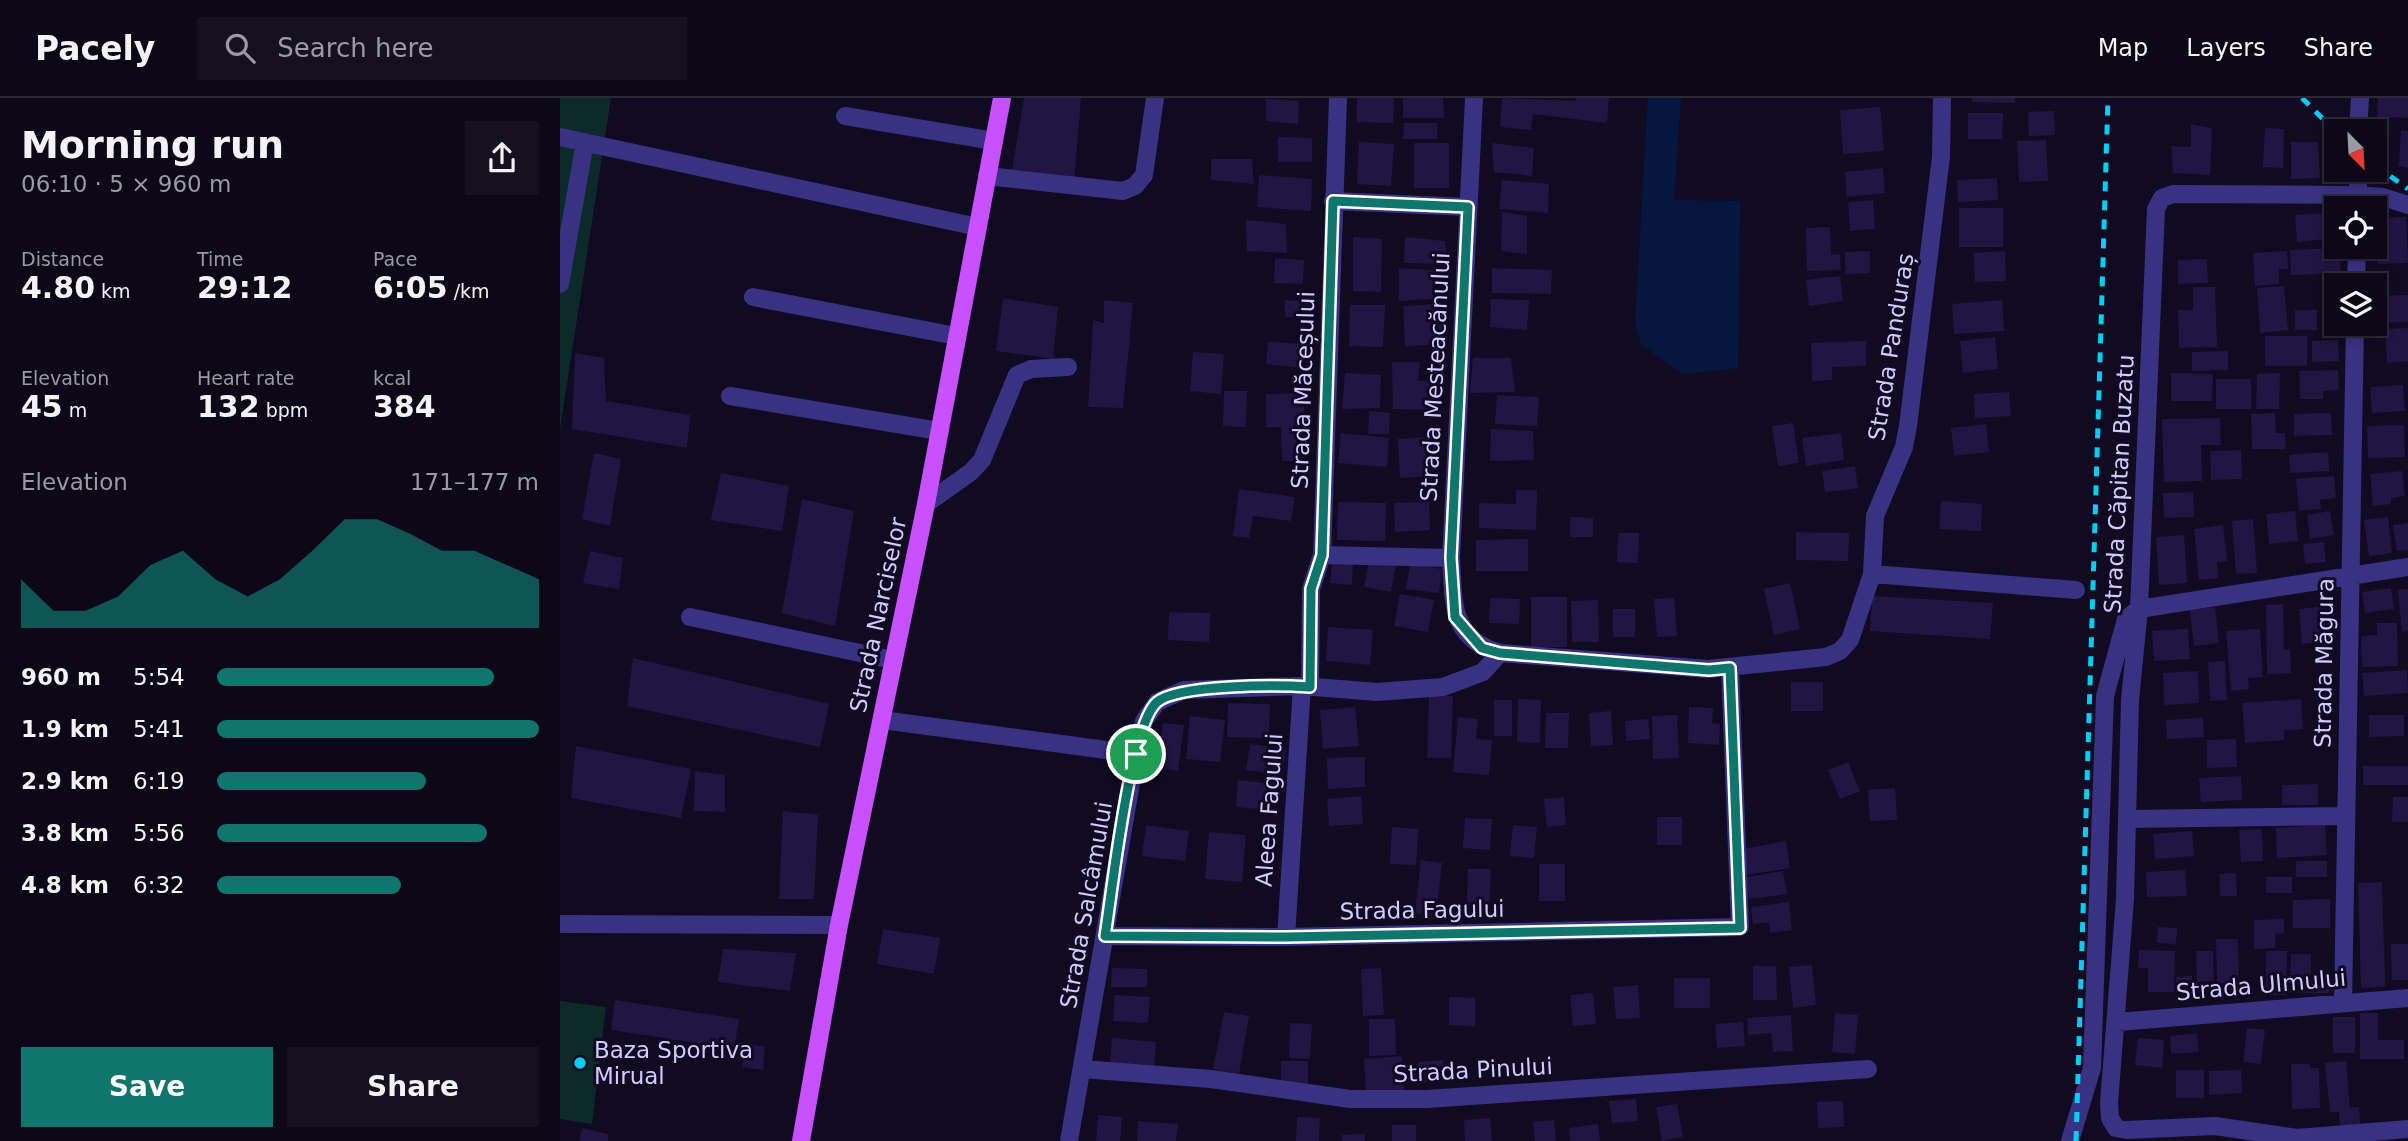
<!DOCTYPE html>
<html lang="en">
<head>
<meta charset="utf-8">
<style>
  :root { --surface:#0c0818; --page:#151121; --text:#f1f3f6; --muted:#9a9aa2; --line:#2c2937; --accent:#0f766e }
  body { margin:0; font-family:"DejaVu Sans",sans-serif; background:var(--page); color:var(--text); height:100vh; display:flex; flex-direction:column; font-size:26px; white-space:nowrap }
  * { box-sizing:border-box; margin:0 }
  p { font-size:23px; color:var(--muted) }
  .icon { flex:none; width:38px; height:38px; fill:none; stroke:currentColor; stroke-width:2; stroke-linecap:round; stroke-linejoin:round }
  .map { position:relative; flex:1; overflow:hidden }
  .sheet { display:flex; flex-direction:column; background:var(--surface); width:560px }
  .sheet>* { flex:none }
  .needle { width:46px; rotate:156deg }
  .tools { position:absolute; left:1764px; top:21px; display:grid; gap:14px }
  .tools a { display:grid; place-items:center; width:63px; height:63px; border-radius:0px; background:var(--surface); box-shadow:0 4px 10px #0003,0 0 0 2px var(--line); font-size:35px }
  .pin { position:absolute; display:grid; place-items:center; width:60px; height:60px; color:#fff; margin:-30px; border:4px solid #fff; border-radius:50%; box-shadow:0 2px 7px #0007 }
  .round { display:grid; place-items:center; flex:none; width:74px; height:74px; border-radius:0px; background:var(--page) }
  .headline { display:flex; align-items:center; justify-content:space-between; height:119px; padding:0 21px }
  h1 { font-size:38px; font-weight:600; line-height:52px }
  .stats { display:grid; grid-template-columns:repeat(3,1fr); gap:10px; height:119px; padding:7px 21px }
  .stats div { display:grid; align-content:center }
  .stats b { font-size:30px; font-weight:600 }
  .stats small { font-size:19px; font-weight:400 }
  .stats p { font-size:19px }
  .chart { height:196px; padding:14px 21px }
  .chart p { display:flex; justify-content:space-between }
  .chart svg { width:100%; height:126px; margin-top:7px; fill:var(--accent); opacity:.7 }
  .action { display:flex; gap:14px; margin-top:auto; padding:14px 21px }
  .action a { flex:1; height:80px; border-radius:0px; background:var(--accent); color:#fff; font-size:28px; font-weight:600; line-height:80px; text-align:center }
  .action a+a { background:var(--page); color:var(--text) }
  ul { padding:0 21px; list-style:none; font-size:23px }
  li { display:grid; grid-template-columns:112px 84px 1fr; align-items:center; height:52px }
  li i { height:18px; border-radius:9px; background:var(--accent) }
  header { display:flex; align-items:center; gap:42px; box-sizing:border-box; height:98px; padding:0 35px; background:var(--surface); border-bottom:2px solid var(--line) }
  header strong { font-size:33px }
  nav { display:flex; gap:38px; margin-inline-start:auto; font-size:24px }
  .search { width:490px; height:63px; background:var(--page); display:flex; align-items:center; gap:18px; box-sizing:border-box; padding:0 24px; border-radius:0px; color:var(--muted); font-size:26px }
  main { display:flex; flex:1; min-height:0 }
  .map>svg:first-child { display:block }
  .green { fill:#0d2a2b }
  .water { fill:#05173f }
  .building { fill:#211543 }
  .lines { fill:none; stroke-linecap:round; stroke-linejoin:round }
  .minor { stroke:#393283; stroke-width:18 }
  .major { stroke:#c751ff; stroke-width:18 }
  .rail { stroke:#00cff5; stroke-width:5; stroke-dasharray:10 9; stroke-linecap:butt }
  .route-casing { stroke:#fff; stroke-width:14 }
  .route { stroke:#0f766e; stroke-width:9 }
  .poi-dot { fill:#00cff5; stroke:#100b20; stroke-width:2.5 }
  .labels { text-anchor:middle; dominant-baseline:central; stroke-width:6; stroke-linejoin:round; paint-order:stroke }
  .street-label { font-size:23px; fill:#d3caff; stroke:#100b20 }
  .poi-label { font-size:23px; fill:#d3caff; stroke:#100b20; text-anchor:start }
</style>
</head>
<body>
<header>
<strong>Pacely</strong>
<div class="search"><svg class="icon" aria-label="search" viewBox="0 0 24 24"><circle cx="10" cy="10" r="6"/><path d="M15 15l6 6"/></svg>Search here</div>
<nav><a>Map</a><a>Layers</a><a>Share</a></nav>
</header>
<main>
<section class="sheet">
<div class="headline"><div><h1>Morning run</h1><p>06:10 · 5 × 960 m</p></div><a class="round"><svg class="icon" aria-label="share" viewBox="0 0 24 24"><path d="M12 15V3M7 8l5-5 5 5M5 13v7h14v-7"/></svg></a></div>
<div class="stats">
<div><p>Distance</p><b>4.80<small> km</small></b></div>
<div><p>Time</p><b>29:12</b></div>
<div><p>Pace</p><b>6:05<small> /km</small></b></div>
</div>
<div class="stats">
<div><p>Elevation</p><b>45<small> m</small></b></div>
<div><p>Heart rate</p><b>132<small> bpm</small></b></div>
<div><p>kcal</p><b>384</b></div>
</div>
<div class="chart"><p><span>Elevation</span>171–177 m</p>
<svg viewBox="0 0 160 44" preserveAspectRatio="none"><path d="M0 44V27L10 38L20 38L30 33L40 22L50 17L60 27L70 33L80 27L90 17L100 6L110 6L120 11L130 17L140 17L150 22L160 27V44z"/></svg>
</div>
<ul>
<li><b>960 m</b>5:54<i style="width:86%"></i></li>
<li><b>1.9 km</b>5:41<i style="width:100%"></i></li>
<li><b>2.9 km</b>6:19<i style="width:65%"></i></li>
<li><b>3.8 km</b>5:56<i style="width:84%"></i></li>
<li><b>4.8 km</b>6:32<i style="width:57%"></i></li>
</ul>
<div class="action"><a>Save</a><a>Share</a></div>
</section>
<div class="map">
<svg width="1848" height="1043" viewBox="0 0 1848 1043">
  <rect width="100%" height="100%" fill="#100b20"/>
  <!-- green -->
  <path class="green" d="M0,0H51L0,331Z
    M0,903L46,909L32,1026L0,1021Z"/>
  <!-- water -->
  <path class="water" d="M1088,0H1121L1114,102L1180,103L1178,270L1123,276L1081,246L1075,225Z"/>
  <!-- building -->
  <path class="building" d="M464,0H521L514,86L451,78Z
    M797,0H834L833,25L797,24Z
    M843,0H883L884,20H843Z
    M942,0L1016,3V0H1049L1047,25L973,16L971,32L940,29Z
    M1412,0H1455V5L1412,4Z
    M1818,0H1848V20L1817,19Z
    M706,1L739,3L738,26L706,23Z
    M1320,9L1324,53L1283,56L1280,12Z
    M1494,13L1495,37L1469,38L1468,14Z
    M1408,15H1443L1442,41H1408Z
    M844,25H878L877,41H843Z
    M1631,26L1652,30L1650,77L1613,75L1611,48L1631,49Z
    M1705,30L1724,31L1723,70L1703,69Z
    M1841,32L1848,33V70L1839,68Z
    M718,39L752,40V64H718Z
    M1486,42L1488,83L1459,84L1457,43Z
    M799,44L834,46L831,88L797,86Z
    M1731,44H1758L1760,80L1731,81Z
    M854,45H889V90H854Z
    M932,45L974,50L972,78L934,74Z
    M651,61H692L694,86L651,82Z
    M1323,70L1325,95L1287,99L1285,74Z
    M699,77L752,81L751,113L697,109Z
    M1437,80L1438,102L1398,104L1397,82Z
    M942,82L989,86L988,115L939,111Z
    M1313,102L1315,131L1290,133L1288,104Z
    M1399,110H1443V149H1399Z
    M942,114L967,118V156L941,153Z
    M1765,115L1766,141L1737,144L1735,117Z
    M1846,119L1848,165L1817,166L1815,120Z
    M686,122L726,126L727,155L687,153Z
    M1270,129L1271,157L1280,156L1281,172L1247,173L1246,130Z
    M793,139L822,141L821,194L793,193Z
    M845,139L885,143L887,166L844,165Z
    M1780,150L1781,175L1731,177L1730,152Z
    M1310,153V175L1285,176V154Z
    M1445,153L1446,183L1415,184L1414,155Z
    M1727,153L1728,171H1719V186L1695,188L1693,155Z
    M715,160L744,162L743,186L714,185Z
    M1647,161L1648,185L1618,186V162Z
    M839,170L873,172L874,201L839,203Z
    M932,170L992,172L991,196L932,195Z
    M1280,178L1283,203L1249,208L1246,182Z
    M1724,188L1728,232L1700,235L1697,190Z
    M1633,189H1655L1657,249L1619,250L1618,212H1633Z
    M1848,197V224L1815,225V198Z
    M443,200L498,209L493,261L436,253Z
    M931,201L969,202L967,232L930,229Z
    M544,202L573,205L563,310L528,309L533,222L544,225Z
    M725,202L755,204L753,220L725,219Z
    M1442,202L1444,233L1394,236L1392,206Z
    M878,206L883,246L845,248L843,208Z
    M790,207H825L823,249L789,248Z
    M1735,212H1757V232H1735Z
    M1848,230V263L1827,265L1825,231Z
    M1705,238H1747V268H1705Z
    M1435,239L1438,271L1403,275L1400,243Z
    M1778,242L1779,263L1752,264V243Z
    M1306,243V268L1272,269V282L1252,283L1251,245Z
    M708,244L743,246L741,270L706,266Z
    M1668,253V272L1632,273V254Z
    M633,254L664,256L661,296L630,293Z
    M15,255L44,260L46,303L130,317L127,350L12,331Z
    M913,260H951L955,294L910,295Z
    M832,264H860L858,283L881,282L879,312L833,311Z
    M1778,272L1779,292L1763,293V301H1740L1739,273Z
    M785,275L821,277L820,310L782,311Z
    M1611,275L1653,276L1652,303H1611Z
    M1720,275L1719,311H1696L1697,276Z
    M1656,281H1691V311H1656Z
    M1843,287L1845,313L1812,315L1810,289Z
    M664,293H687L686,329L663,328Z
    M1449,294L1451,318L1415,320L1414,296Z
    M744,295L745,363H722L721,329H706V296Z
    M937,297L979,299L977,328L935,326Z
    M809,313L830,315L829,336H808Z
    M1715,315L1716,335H1725L1726,351H1692L1691,316Z
    M1771,315L1772,337L1734,338V316Z
    M1660,320L1661,347H1641L1642,383L1604,384L1602,321Z
    M1233,325L1239,365L1218,368L1212,328Z
    M1426,326L1429,354L1394,358L1391,330Z
    M1844,327L1845,359L1808,360L1807,328Z
    M931,331L973,333L974,362L930,363Z
    M781,335L829,340L827,369L778,365Z
    M1281,335L1284,362L1246,368L1242,340Z
    M873,339L875,378L840,380L838,341Z
    M1681,352L1682,381L1651,382L1650,353Z
    M1768,354L1769,373L1730,375L1729,357Z
    M34,355L61,361L50,428L22,421Z
    M1295,368L1298,390L1265,394L1262,373Z
    M1842,373L1845,398L1831,400V406L1813,408L1810,376Z
    M161,375L229,388L222,433L151,422Z
    M1774,378L1776,400L1760,402L1761,411L1739,413L1736,381Z
    M679,391L735,399L731,423L693,418L689,440L673,438Z
    M956,392H977L976,432L919,430V405L956,406Z
    M1633,394L1634,419L1604,420L1603,395Z
    M242,401L294,413L275,528L222,515Z
    M1381,403L1422,406L1421,433L1379,431Z
    M778,404L826,405L825,443L777,442Z
    M869,404L870,432L835,434L834,405Z
    M1735,413L1738,443L1709,446L1706,416Z
    M1770,413L1774,437L1750,441L1747,417Z
    M1010,419L1033,420V439H1010Z
    M1828,419L1832,455L1809,458L1804,422Z
    M1693,421L1697,475L1676,476L1672,423Z
    M1848,425V452L1837,453L1833,427Z
    M1663,427L1667,463L1657,464L1658,480L1639,482L1634,431Z
    M1236,434L1289,435L1288,463L1236,462Z
    M1058,435H1079L1078,465L1057,464Z
    M1624,437L1627,485L1599,487L1596,439Z
    M968,441V473H916V442Z
    M1764,444L1766,464L1745,466L1743,446Z
    M30,453L63,460L59,491L23,485Z
    M809,462L836,467L831,494L804,489Z
    M772,463L793,464L792,487L770,485Z
    M850,466L882,471L879,495L846,491Z
    M1230,485L1240,531L1214,537L1204,491Z
    M1831,490L1834,511L1805,515L1802,494Z
    M1848,491V533L1842,534L1838,492Z
    M840,496L874,502L868,534L834,528Z
    M1312,498L1433,505L1430,541L1310,533Z
    M971,499H1007V549H971Z
    M930,500L960,501L959,526L929,525Z
    M1114,500L1117,538L1097,539L1094,501Z
    M1038,502L1039,544H1012L1011,503Z
    M1723,506L1724,552L1730,551L1731,575L1707,576L1706,507Z
    M1773,507L1776,543L1742,546L1739,511Z
    M1655,509L1659,545L1634,548L1630,512Z
    M1053,511H1075V539H1053Z
    M609,514L650,515L649,544L608,542Z
    M1817,525H1837L1838,568L1802,569L1801,538L1817,537Z
    M768,529L813,532L810,567L766,563Z
    M1628,531L1630,561L1594,563L1592,533Z
    M1700,531L1703,579L1688,580L1689,591L1671,593L1666,533Z
    M73,560L269,606L260,649L67,608Z
    M1665,563L1667,602L1650,603L1648,564Z
    M1847,572L1848,595L1804,598L1802,575Z
    M1638,573L1639,605L1604,607L1603,575Z
    M1231,584H1263V613H1231Z
    M869,597L893,598L891,660H867Z
    M958,601L981,602L980,645L957,644Z
    M1741,601L1743,631L1724,632V642L1685,645L1682,605Z
    M934,602H952V638H934Z
    M668,605L710,606L709,640L667,639Z
    M795,609L799,648L763,651L760,612Z
    M1129,609L1153,610L1152,625L1160,626L1159,647L1128,645Z
    M1051,613L1053,647L1031,648L1029,615Z
    M986,615H1009L1008,650H985Z
    M1117,617L1119,660L1093,661L1092,618Z
    M1809,617H1844V638L1809,639Z
    M630,618L665,622L660,664L626,661Z
    M898,619L918,621L916,641L932,642L929,677L893,674Z
    M1643,620L1644,639L1607,641L1606,622Z
    M1088,621L1090,641L1066,643L1065,623Z
    M603,625L624,627L618,673L597,670Z
    M1676,641L1677,669L1647,670V642Z
    M690,646L726,651L722,677L686,672Z
    M16,648L131,671L121,720L11,700Z
    M805,659V689L768,691L767,660Z
    M1288,664L1300,693L1280,701L1268,672Z
    M1803,668H1848V687H1803Z
    M135,673L165,677V714L134,713Z
    M1681,678L1682,702L1641,704L1639,680Z
    M678,682L711,686L708,712L676,709Z
    M1758,686V707H1722V687Z
    M1335,690L1337,722L1310,723L1308,692Z
    M801,698L803,726L769,728L767,701Z
    M1004,699L1006,727L987,729L984,701Z
    M1833,699H1848V724H1832Z
    M223,713L258,717L254,801H219Z
    M1097,719H1122V747H1097Z
    M905,720L932,721L930,752L903,750Z
    M586,727L629,733L625,763L582,758Z
    M953,727L977,729L974,760L950,758Z
    M1765,727L1767,757L1717,760L1716,730Z
    M832,729L858,731L856,767L830,766Z
    M1702,731L1703,763L1681,764L1679,732Z
    M1632,733L1634,758L1595,761L1593,736Z
    M649,734L686,737L682,784L645,781Z
    M1226,743L1230,770L1187,777L1182,751Z
    M861,762L882,765L876,817L855,815Z
    M1736,763H1767V779H1736Z
    M979,766H1005V803H979Z
    M908,771H931L929,816H906Z
    M1625,772L1627,798L1587,799L1586,774Z
    M1223,773L1227,796L1189,801L1186,779Z
    M1676,775L1677,798H1660L1659,776Z
    M1706,779H1732V795H1706Z
    M1822,784L1825,889L1801,890L1798,785Z
    M1770,801V830H1733V802Z
    M1229,804L1232,832L1210,835L1209,824L1193,826L1191,809Z
    M1724,821V835L1715,836V850L1694,851V822Z
    M1598,829L1617,830L1616,846L1597,845Z
    M323,831L380,840L374,876L317,866Z
    M1656,841H1678L1679,885H1657Z
    M1831,846H1848V882H1832Z
    M163,851L236,855L230,893L158,884Z
    M1579,852L1615,853L1614,894H1588V870H1578Z
    M1636,853H1653L1654,883L1637,884Z
    M1706,853H1727L1726,897H1706Z
    M1731,856H1751V881H1769V895H1730Z
    M1252,867L1256,907L1233,910L1229,869Z
    M1193,868H1216L1217,902H1193Z
    M552,870L587,871V889H551Z
    M821,870L824,917L803,918L801,871Z
    M1632,878L1633,900L1617,901L1616,879Z
    M1114,880H1150V910H1114Z
    M1078,887L1080,920L1056,921L1053,889Z
    M1033,895L1036,926L1013,928L1010,897Z
    M555,897L590,899L588,925L553,923Z
    M889,899L915,900V928L889,927Z
    M55,902L179,921L174,951L51,932Z
    M664,914L689,918L679,976L653,971Z
    M1275,915L1298,917L1295,956L1272,954Z
    M1800,915H1818V942H1844V961H1800Z
    M1231,917L1233,953L1213,954L1211,935L1188,937L1187,920Z
    M1773,919H1795V955H1773Z
    M809,921H835L836,957L809,958Z
    M1183,924L1185,948L1157,950L1155,926Z
    M730,925L752,926L750,961L729,960Z
    M1687,930L1705,932L1701,966L1683,964Z
    M1637,935L1639,954L1611,956L1610,938Z
    M552,940L596,944L594,971L550,967Z
    M1578,940L1604,942L1602,970L1575,967Z
    M187,946L205,949L203,972L182,969Z
    M842,958L844,992L806,995L804,961Z
    M883,962L886,982L860,985L858,964Z
    M721,963H748V987H721Z
    M1786,963L1790,1010L1799,1009L1800,1026L1780,1028L1779,1014H1770L1765,965Z
    M1731,966H1750V970H1759L1760,1010L1732,1011Z
    M1616,972H1644V1000H1616Z
    M1681,972L1682,995L1649,997V973Z
    M1076,1001L1078,1023L1052,1025L1049,1003Z
    M1283,1003L1284,1029L1258,1030L1257,1004Z
    M1117,1006L1123,1039L1102,1043L1096,1009Z
    M538,1017L562,1019L560,1043H536Z
    M737,1019L760,1020L759,1043H736Z
    M930,1020L932,1043H905L904,1022Z
    M994,1022L996,1043H975L973,1024Z
    M578,1023L618,1026L616,1043H577Z
    M1038,1026L1040,1043H1010L1009,1030Z
    M832,1027H856V1043H832Z
    M22,1030L48,1036V1043H19Z
    M805,1036V1043H782V1037Z"/>
  <g class="lines">
    <!-- minor -->
    <path class="minor" d="M778,0L762,457L891,460
      M914,0L891,460C894,504 889,540 940,555L1148,571L1266,559L1280,553L1290,542L1312,476L1315,418L1344,349L1348,328L1381,59L1382,0
      M285,18L434,43
      M1798,33L1800,0
      M0,39L418,129
      M427,78L563,93L575,88L584,77L595,0
      M773,103L908,109
      M1848,107L1823,99L1798,97L1613,96L1602,100L1596,111L1579,511L1570,602L1565,801L1549,1005L1550,1020L1556,1030L1567,1032L1655,1028L1737,1040L1848,1031
      M1798,110V72
      M0,186L25,44
      M1796,187L1797,149
      M193,199L396,238
      M170,298L379,333
      M366,406L411,374L422,362L457,277L471,271L508,269
      M1312,476L1516,492
      M130,519L333,562
      M750,589L751,491L762,457
      M322,622L576,656
      M1568,721L1786,718
      M0,826L279,827
      M545,838L726,839L1180,829L1170,570
      M726,839L742,588
      M1783,905L1795,226
      M1558,924L1848,900
      M522,971L651,981L790,1001H867L1308,971
      M509,1043L576,656L584,623L597,604L624,592L742,588L817,594L883,589L923,574L940,555
      M1510,1043L1532,970L1545,598L1566,521L1579,511L1848,469"/>
    <!-- major -->
    <path class="major" d="M241,1043L279,827L366,406L442,0"/>
    <!-- rail -->
    <path class="rail" d="M1742,0L1776,34
      M1815,67L1848,91
      M1516,1043L1548,0"/>
  </g>
  <g class="lines">
    <defs>
      <path id="route" d="M773,103L908,109L891,460L895,519L922,550L940,555L1149,572L1170,570L1180,830L726,839L545,838C552,795 570,627 597,604C619,586 719,587 750,589L751,491L762,457Z"/>
    </defs>
    <!-- route casing -->
    <use href="#route" class="route-casing"/>
    <!-- route -->
    <use href="#route" class="route"/>
  </g>
  <!-- markers -->
  <circle class="poi-dot" cx="20" cy="965" r="7"/>
  <g class="labels">
    <!-- street labels -->
    <g class="street-label">
      <text transform="translate(1331 249) rotate(-81)">Strada Panduraș</text>
      <text transform="translate(875 279) rotate(-87)">Strada Mesteacănului</text>
      <text transform="translate(743 292) rotate(-88)">Strada Măceșului</text>
      <text transform="translate(1559 386) rotate(-87)">Strada Căpitan Buzatu</text>
      <text transform="translate(318 517) rotate(-78)">Strada Narciselor</text>
      <text transform="translate(1764 565) rotate(-89)">Strada Măgura</text>
      <text transform="translate(709 712) rotate(-86)">Aleea Fagului</text>
      <text transform="translate(526 807) rotate(-80)">Strada Salcâmului</text>
      <text transform="translate(862 812) rotate(-1)">Strada Fagului</text>
      <text transform="translate(1701 887) rotate(-5)">Strada Ulmului</text>
      <text transform="translate(913 972) rotate(-3)">Strada Pinului</text>
    </g>
    <!-- poi labels -->
    <g class="poi-label">
      <text x="34" y="952">Baza Sportiva<tspan x="34" dy="26">Mirual</tspan></text>
    </g>
  </g>
</svg>
<div class="tools">
<a><svg class="needle" viewBox="-14 -14 28 28"><path d="M0-13l5 13h-10z" fill="#e53935"/><path d="M0 13l5-13h-10z" fill="#9a9aa2"/></svg></a>
<a><svg class="icon" aria-label="locate" viewBox="0 0 24 24"><circle cx="12" cy="12" r="6"/><path d="M12 2v4M12 18v4M2 12h4M18 12h4"/></svg></a>
<a><svg class="icon" aria-label="layers" viewBox="0 0 24 24"><path d="M12 4l9 5-9 5-9-5zM3 14l9 5 9-5"/></svg></a>
</div>
<div class="pin" style="left:576px;top:656px;background:#1e9e55"><svg class="icon" aria-label="arrive" viewBox="0 0 24 24"><path d="M6 21V4h12l-3 4 3 4H6"/></svg></div>
</div>
</main>
</body>
</html>
